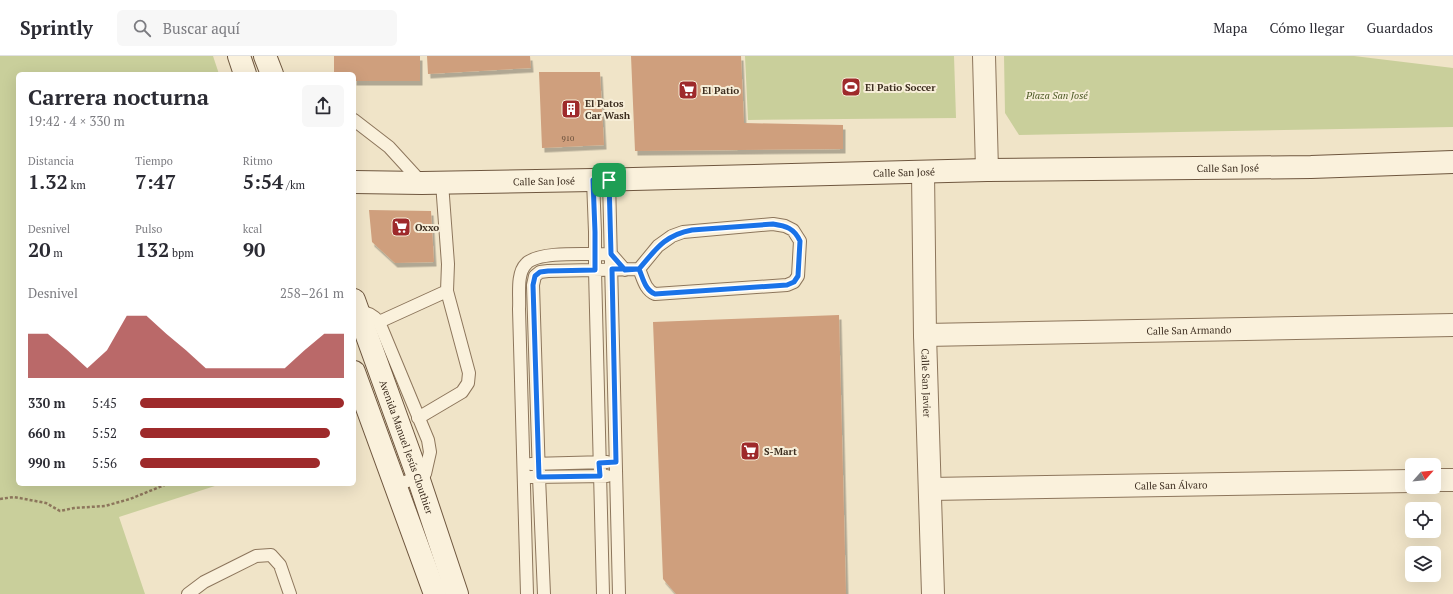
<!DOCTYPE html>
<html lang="es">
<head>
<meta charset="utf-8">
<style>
  :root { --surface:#fff; --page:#f7f7f7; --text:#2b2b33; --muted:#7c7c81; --line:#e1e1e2; --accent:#9e2a2b }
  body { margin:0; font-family:"PT Serif",serif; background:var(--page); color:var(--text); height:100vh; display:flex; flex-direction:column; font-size:15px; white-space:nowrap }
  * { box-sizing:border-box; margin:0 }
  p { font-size:13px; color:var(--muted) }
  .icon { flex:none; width:22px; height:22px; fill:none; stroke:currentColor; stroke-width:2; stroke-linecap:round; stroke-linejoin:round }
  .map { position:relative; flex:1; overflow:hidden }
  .sheet { position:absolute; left:16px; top:16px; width:340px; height:414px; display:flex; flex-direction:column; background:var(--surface); border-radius:6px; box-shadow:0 4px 16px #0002 }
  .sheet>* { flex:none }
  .needle { width:26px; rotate:63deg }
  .tools { position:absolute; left:1405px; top:402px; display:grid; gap:8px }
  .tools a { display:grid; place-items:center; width:36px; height:36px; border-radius:6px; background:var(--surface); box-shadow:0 4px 16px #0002; font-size:20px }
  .pin { position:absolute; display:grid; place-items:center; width:34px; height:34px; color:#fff; margin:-17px; border-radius:8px; box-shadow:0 2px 6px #0006 }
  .round { display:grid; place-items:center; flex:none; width:42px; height:42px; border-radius:6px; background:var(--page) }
  .overview { display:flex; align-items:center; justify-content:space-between; height:68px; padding:0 12px }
  h1 { font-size:22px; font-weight:700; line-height:30px }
  .stats { display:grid; grid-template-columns:repeat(3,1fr); gap:6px; height:68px; padding:4px 12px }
  .stats div { display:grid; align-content:center }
  .stats b { font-size:20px; font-weight:700 }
  .stats small { font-size:11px; font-weight:400 }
  .stats p { font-size:11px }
  .chart { height:112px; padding:8px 12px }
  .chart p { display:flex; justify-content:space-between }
  .chart svg { width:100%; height:72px; margin-top:4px; fill:var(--accent); opacity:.7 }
  ul { padding:0 12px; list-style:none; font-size:13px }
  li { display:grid; grid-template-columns:64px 48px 1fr; align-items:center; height:30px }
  li i { height:10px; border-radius:5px; background:var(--accent) }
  header { display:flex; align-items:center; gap:24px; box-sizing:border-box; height:56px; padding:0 20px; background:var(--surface); border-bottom:1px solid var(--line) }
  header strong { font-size:19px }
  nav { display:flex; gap:22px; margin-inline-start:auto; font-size:14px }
  .search { width:280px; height:36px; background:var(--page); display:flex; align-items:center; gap:10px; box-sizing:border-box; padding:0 14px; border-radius:6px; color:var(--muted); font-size:15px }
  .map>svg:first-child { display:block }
  .green { fill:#c9cf9b }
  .building { fill:#cf9f7d; filter:url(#shadow) }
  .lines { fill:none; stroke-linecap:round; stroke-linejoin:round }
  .lane-casing { stroke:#8d765c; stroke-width:14 }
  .street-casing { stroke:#8d765c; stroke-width:24 }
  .secondary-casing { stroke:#6f573f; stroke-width:24 }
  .path { stroke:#8d765c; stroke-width:2.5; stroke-dasharray:3 2; stroke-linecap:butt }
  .lane { stroke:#faf1dc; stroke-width:12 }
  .street { stroke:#faf1dc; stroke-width:22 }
  .secondary { stroke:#faf1dc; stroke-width:22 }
  .route-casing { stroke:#fff; stroke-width:8 }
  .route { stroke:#1a73e8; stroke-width:5 }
  .labels { text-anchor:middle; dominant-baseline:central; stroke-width:4; stroke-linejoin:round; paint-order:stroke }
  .number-label { font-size:8px; fill:#624a37 }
  .poi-label { font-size:10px; font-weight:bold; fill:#3d2e20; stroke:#f7eed8; text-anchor:start }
  .park-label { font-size:10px; font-style:italic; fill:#4d5a26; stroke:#f7eed8 }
  .street-label { font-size:10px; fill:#3d2e20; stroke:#f7eed8 }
</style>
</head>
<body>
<header>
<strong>Sprintly</strong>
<div class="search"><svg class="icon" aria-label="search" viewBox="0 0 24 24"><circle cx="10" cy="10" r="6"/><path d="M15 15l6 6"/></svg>Buscar aquí</div>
<nav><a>Mapa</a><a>Cómo llegar</a><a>Guardados</a></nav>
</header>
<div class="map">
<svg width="1453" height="538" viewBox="0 0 1453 538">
  <defs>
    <filter id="shadow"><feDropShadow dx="2.5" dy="4.5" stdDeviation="0" flood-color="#0004"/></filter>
  </defs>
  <rect width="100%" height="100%" fill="#f0e4c8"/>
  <!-- green -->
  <path class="green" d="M0,0H213L219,18H18V428H221L119,461L145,538H0Z
    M745,0H954L956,62L748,64Z
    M1004,0H1354L1453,12V71L1019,79L1005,57Z"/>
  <!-- building -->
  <path class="building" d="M334,0H420V25H354V18H334Z
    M427,0H530L531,12L428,18Z
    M631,0H741L744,67L843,69V93L635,95Z
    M539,16H600L604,89L542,92Z
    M369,154L431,155L434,206L395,207L372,186Z
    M839,259L846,538H676L663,523L653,266Z"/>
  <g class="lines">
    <defs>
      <path id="lane" d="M354,64L389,91L422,127
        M593,124L595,176V214L603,538
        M609,124L619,538
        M356,256C365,255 373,259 379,266L428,384L430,396L425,418L395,430
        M379,266L447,235L448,208L442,127
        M418,362L462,336L468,327L469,317L447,235
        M531,408L607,406
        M531,421L607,420
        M188,538L204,526L256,500L271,499L280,509L290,538
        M527,538L519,253C520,240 516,218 526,208C538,194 593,199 611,198L625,214
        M544,538L539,421L533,229L535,220L540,216L548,215L639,213L658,190L672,180L683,176L773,168L785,170L793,174L800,185L798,220L794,226L787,229L655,238C645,234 643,222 639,213"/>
      <g id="street">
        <path d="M984,0L987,114"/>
        <path id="s1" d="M923,116L925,279L933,538"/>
        <path id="s2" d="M925,279L1453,269"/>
        <path d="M1434,424H1453"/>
        <path id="s3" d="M930,433L1412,425"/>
      </g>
      <g id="secondary">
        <path d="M239,0L245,18"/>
        <path d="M265,0L272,18"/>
        <path id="s4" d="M354,126L422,127L593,124L987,114L1311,111L1453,106"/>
        <path id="s5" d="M354,244L418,421L457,538"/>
        <path d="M354,316L435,538"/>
      </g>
    </defs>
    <!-- lane casing -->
    <use href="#lane" class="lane-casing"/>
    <!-- street casing -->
    <use href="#street" class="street-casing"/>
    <!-- secondary casing -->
    <use href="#secondary" class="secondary-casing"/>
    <!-- path -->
    <path class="path" d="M0,443L14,441L46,447L60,455L74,452L105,450L130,443L167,428"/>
    <!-- lane -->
    <use href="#lane" class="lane"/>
    <!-- street -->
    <use href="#street" class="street"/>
    <!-- secondary -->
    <use href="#secondary" class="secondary"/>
  </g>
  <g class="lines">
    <defs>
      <path id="route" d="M609,124H593L595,176V214L548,215L540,216L535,220L533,229L539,421L600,420L599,407L616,406L612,213H639C656,193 665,179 692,174L773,168C786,170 794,172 800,185L798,220L794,226L787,229L655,238C645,234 643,222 639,213L625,214L611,198L609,124"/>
    </defs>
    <!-- route casing -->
    <use href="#route" class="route-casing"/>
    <!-- route -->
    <use href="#route" class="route"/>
  </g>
  <!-- icons -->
  <defs>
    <symbol id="stadium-square" viewBox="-11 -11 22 22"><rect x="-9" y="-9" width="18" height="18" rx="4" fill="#9e2a2b" stroke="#f7eed8"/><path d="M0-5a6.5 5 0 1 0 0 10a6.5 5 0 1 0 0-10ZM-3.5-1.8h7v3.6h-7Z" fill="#fff"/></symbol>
    <symbol id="supermarket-square" viewBox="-11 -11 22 22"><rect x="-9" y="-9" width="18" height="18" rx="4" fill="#9e2a2b" stroke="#f7eed8"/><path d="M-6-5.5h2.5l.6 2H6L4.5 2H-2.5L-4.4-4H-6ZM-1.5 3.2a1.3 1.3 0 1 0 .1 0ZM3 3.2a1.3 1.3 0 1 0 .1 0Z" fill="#fff"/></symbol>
    <symbol id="building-square" viewBox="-11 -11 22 22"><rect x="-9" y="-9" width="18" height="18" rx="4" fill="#9e2a2b" stroke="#f7eed8"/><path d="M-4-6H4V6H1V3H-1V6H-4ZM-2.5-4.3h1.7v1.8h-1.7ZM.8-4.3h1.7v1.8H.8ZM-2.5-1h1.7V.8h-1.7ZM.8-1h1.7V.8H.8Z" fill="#fff"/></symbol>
  </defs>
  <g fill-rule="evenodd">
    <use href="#stadium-square" x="840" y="20" width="22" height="22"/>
    <use href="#supermarket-square" x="677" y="23" width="22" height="22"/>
    <use href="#building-square" x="560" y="42" width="22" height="22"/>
    <use href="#supermarket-square" x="390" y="160" width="22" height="22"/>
    <use href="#supermarket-square" x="739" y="384" width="22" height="22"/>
  </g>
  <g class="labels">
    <!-- number labels -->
    <g class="number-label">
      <text x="568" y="82">910</text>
    </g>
    <!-- poi labels -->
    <g class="poi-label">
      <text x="865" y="31">El Patio Soccer</text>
      <text x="702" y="34">El Patio</text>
      <text x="585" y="47">El Patos<tspan x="585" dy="12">Car Wash</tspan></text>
      <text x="415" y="171">Oxxo</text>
      <text x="764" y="395">S-Mart</text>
    </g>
    <!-- park labels -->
    <g class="park-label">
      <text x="1057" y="39">Plaza San José</text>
    </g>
    <!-- street labels -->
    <g class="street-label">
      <text stroke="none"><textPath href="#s4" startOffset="874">Calle San José</textPath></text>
      <text stroke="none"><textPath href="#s4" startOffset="550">Calle San José</textPath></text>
      <text stroke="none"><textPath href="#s4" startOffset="190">Calle San José</textPath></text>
      <text stroke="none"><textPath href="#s2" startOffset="264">Calle San Armando</textPath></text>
      <text stroke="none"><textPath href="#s1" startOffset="211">Calle San Javier</textPath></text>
      <text stroke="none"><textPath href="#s5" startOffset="156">Avenida Manuel Jesús Clouthier</textPath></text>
      <text stroke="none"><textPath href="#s3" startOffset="241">Calle San Álvaro</textPath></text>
    </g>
  </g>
</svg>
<div class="tools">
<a><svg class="needle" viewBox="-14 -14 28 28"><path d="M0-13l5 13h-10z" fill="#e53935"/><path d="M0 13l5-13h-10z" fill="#7c7c81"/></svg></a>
<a><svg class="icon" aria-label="locate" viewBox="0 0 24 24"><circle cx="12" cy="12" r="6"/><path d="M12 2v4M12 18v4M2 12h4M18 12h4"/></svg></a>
<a><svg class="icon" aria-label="layers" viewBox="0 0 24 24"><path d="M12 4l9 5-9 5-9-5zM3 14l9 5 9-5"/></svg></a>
</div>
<div class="pin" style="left:609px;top:124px;background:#1e9e55"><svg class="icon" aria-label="arrive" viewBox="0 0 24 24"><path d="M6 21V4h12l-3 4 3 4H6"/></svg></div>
<section class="sheet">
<div class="overview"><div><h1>Carrera nocturna</h1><p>19:42 · 4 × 330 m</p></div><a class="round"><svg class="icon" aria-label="share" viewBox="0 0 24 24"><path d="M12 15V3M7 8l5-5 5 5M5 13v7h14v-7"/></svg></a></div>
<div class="stats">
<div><p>Distancia</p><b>1.32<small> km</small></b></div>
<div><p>Tiempo</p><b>7:47</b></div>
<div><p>Ritmo</p><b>5:54<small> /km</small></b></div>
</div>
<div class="stats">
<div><p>Desnivel</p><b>20<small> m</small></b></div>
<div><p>Pulso</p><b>132<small> bpm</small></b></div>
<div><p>kcal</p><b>90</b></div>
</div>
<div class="chart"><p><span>Desnivel</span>258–261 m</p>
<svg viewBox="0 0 160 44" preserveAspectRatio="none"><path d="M0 44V17L10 17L20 27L30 38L40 27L50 6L60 6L70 17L80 27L90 38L100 38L110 38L120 38L130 38L140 27L150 17L160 17V44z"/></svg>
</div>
<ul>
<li><b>330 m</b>5:45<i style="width:100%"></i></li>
<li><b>660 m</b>5:52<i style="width:93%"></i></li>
<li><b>990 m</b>5:56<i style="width:88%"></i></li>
</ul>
</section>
</div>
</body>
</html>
